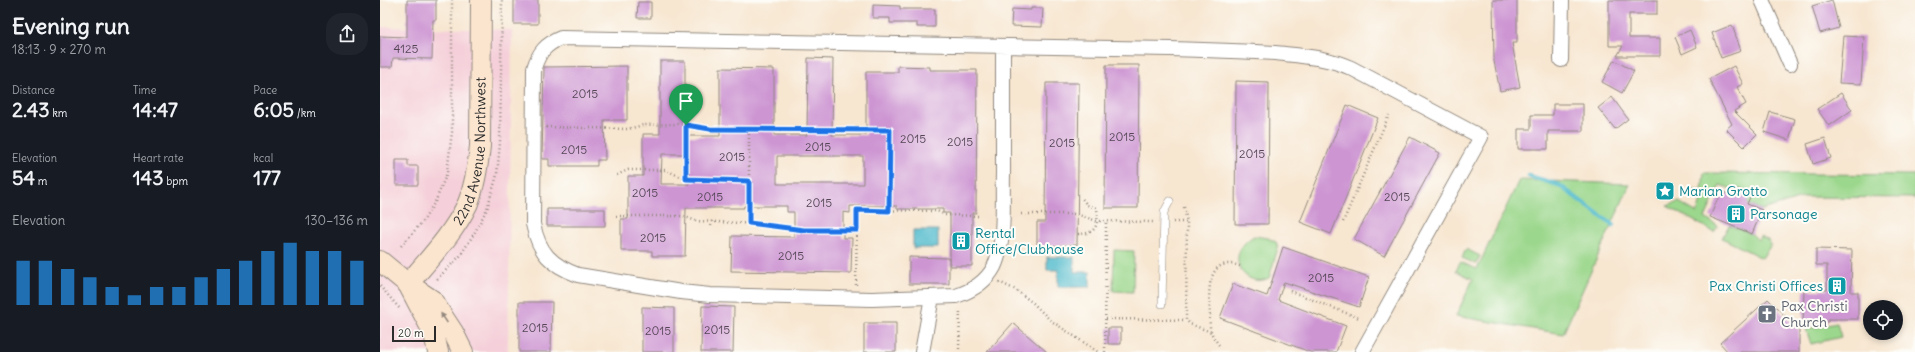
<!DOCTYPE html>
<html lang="en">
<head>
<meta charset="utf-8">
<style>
  :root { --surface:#171b24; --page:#20242c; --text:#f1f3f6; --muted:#9ea1a6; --accent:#1f6fb2 }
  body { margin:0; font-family:Delius,sans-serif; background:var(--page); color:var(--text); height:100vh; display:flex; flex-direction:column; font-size:15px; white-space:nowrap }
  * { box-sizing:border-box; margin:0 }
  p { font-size:13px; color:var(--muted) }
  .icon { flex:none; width:22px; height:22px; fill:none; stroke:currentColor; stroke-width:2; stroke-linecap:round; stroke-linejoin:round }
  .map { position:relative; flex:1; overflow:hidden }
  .sheet { display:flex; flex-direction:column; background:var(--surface); width:380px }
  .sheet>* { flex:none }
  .tools { position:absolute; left:1483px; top:300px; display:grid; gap:8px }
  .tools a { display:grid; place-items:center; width:40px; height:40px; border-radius:50%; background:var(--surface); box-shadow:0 2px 6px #0003; font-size:20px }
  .scale { position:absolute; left:12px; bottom:10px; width:44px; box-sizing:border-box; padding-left:4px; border:2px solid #2b2b2b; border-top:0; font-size:11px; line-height:14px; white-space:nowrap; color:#2b2b2b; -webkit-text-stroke:3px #fdfcf7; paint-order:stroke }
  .pin { position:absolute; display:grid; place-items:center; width:34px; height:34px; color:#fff; margin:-41px -17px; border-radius:50% 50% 50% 0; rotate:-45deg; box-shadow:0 0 4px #0007 }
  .pin .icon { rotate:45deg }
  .round { display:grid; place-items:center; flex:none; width:42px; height:42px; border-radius:16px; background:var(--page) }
  .summary { display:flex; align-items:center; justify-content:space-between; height:68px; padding:0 12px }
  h1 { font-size:22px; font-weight:700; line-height:30px }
  .figures { display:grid; grid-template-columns:repeat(3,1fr); gap:6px; height:68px; padding:4px 12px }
  .figures div { display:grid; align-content:center }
  .figures b { font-size:20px; font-weight:700 }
  .figures small { font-size:11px; font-weight:400 }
  .figures p { font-size:11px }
  .chart { height:112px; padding:8px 12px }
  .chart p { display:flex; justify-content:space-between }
  .chart svg { width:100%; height:72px; margin-top:4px; stroke:var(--accent); stroke-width:6 }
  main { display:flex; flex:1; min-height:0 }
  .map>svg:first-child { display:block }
  .built { fill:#f5cfd9 }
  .green { fill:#9bd78c; stroke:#63815c }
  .water { fill:#51bbcd; stroke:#3e737c }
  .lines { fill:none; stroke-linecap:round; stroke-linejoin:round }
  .stream { stroke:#51bbcd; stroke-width:4.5 }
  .building { fill:#cd96d3; fill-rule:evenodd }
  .lane-casing { stroke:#91887e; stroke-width:8 }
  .street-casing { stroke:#91887e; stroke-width:16 }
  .secondary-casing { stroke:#91887e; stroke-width:22 }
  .path { stroke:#91887e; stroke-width:2.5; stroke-dasharray:1 3; stroke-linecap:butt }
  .lane { stroke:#fff; stroke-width:7 }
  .street { stroke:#fff; stroke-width:14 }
  .secondary { stroke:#fbe5cf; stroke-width:20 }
  .oneway { fill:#93887d }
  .route-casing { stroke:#fff; stroke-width:8 }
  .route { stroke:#1a73e8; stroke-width:5 }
  .labels { text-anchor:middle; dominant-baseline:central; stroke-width:4; stroke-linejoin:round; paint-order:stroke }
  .number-label { font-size:12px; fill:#544655 }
  .street-label { font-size:14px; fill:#2b2b2b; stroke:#fdfcf7 }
  .culture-label { font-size:14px; fill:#0d838f; stroke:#fdfcf7; text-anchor:start }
  .worship-label { font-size:14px; fill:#5b616d; stroke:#fdfcf7; text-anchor:start }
</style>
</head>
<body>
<main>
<section class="sheet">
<div class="summary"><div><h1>Evening run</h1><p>18:13 · 9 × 270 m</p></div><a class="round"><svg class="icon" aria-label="share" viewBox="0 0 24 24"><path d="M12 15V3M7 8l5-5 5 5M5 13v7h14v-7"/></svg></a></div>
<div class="figures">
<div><p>Distance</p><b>2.43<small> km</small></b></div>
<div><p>Time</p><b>14:47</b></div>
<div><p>Pace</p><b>6:05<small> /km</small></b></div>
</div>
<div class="figures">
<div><p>Elevation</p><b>54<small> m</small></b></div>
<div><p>Heart rate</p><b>143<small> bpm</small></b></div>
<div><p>kcal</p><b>177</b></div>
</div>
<div class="chart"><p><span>Elevation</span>130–136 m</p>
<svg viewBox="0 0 160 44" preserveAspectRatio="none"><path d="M5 44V17M15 44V17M25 44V22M35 44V27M45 44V33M55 44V38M65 44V33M75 44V33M85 44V27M95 44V22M105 44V17M115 44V11M125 44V6M135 44V11M145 44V11M155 44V17"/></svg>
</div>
</section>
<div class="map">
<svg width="1535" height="352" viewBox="0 0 1535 352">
  <rect width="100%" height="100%" fill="#fdfcf7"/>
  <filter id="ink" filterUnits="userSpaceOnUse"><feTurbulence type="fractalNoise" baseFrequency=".025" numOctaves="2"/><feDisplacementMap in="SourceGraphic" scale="8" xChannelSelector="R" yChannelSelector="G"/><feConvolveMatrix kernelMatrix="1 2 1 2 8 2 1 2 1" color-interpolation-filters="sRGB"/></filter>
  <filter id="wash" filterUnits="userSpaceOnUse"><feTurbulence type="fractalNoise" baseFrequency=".012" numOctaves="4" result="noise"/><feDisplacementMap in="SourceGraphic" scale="16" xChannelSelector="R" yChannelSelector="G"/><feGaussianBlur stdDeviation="0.9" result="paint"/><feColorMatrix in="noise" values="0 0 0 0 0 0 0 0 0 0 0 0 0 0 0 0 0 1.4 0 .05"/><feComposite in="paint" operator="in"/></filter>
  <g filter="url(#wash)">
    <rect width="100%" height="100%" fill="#f7e6d0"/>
    <!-- built -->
    <path class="built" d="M0,27L132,30L128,352H0Z"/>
    <!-- green -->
    <path class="green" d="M1324,173L1535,175V198L1425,197L1382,210L1367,204L1370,195L1340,185L1325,218L1338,226L1334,232L1287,206L1299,202L1317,213L1322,198L1311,190L1322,191Z
      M1139,180L1250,184L1183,334L1076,316L1093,279L1076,271L1080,262L1097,269Z
      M1349,225L1372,234L1378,240L1380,236L1389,241L1391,245L1382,258L1342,238Z
      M874,236L888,238L896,242L898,248L889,278C865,290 841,255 874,236Z
      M1086,249L1100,256L1096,264L1082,258Z
      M734,250L754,251L753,292L733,291Z
      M1457,323L1461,337L1431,344L1426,329Z"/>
    <!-- water -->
    <path class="water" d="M533,230H558V248H533Z
      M667,257H694V272H710V287H678V270H667Z"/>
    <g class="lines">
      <!-- stream -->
      <path class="stream" d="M1149,176L1179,185L1233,225"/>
    </g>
    <g id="blocks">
      <!-- building -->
      <path class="building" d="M27,0H56V20H53L52,59L13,58L12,67H0V36L27,37Z
        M134,0H158V24H134Z
        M1113,0H1137V43H1132L1140,87L1120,91L1114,61Z
        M1229,0H1277V14H1249V38H1280V56H1237L1243,46H1229Z
        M1452,0L1459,28L1440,33L1432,6Z
        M258,2H271V18H257Z
        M493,5L520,6V9H555V27H537V23H510V18H493Z
        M651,8H663L662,27L631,26L632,9L651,10Z
        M1352,25L1361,51L1341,58L1332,33Z
        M1310,30L1317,47L1302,54L1295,37Z
        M1463,36L1484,37L1481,84L1459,83Z
        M428,58L453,59L452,135H486V72H518V66L550,67V70H597L596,213H592V266H570V213H563V209H517V206H470V213L463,212V238H472L471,273L351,271L352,236L414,237V212H407V206H364V208H306L305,256H272V251H241V219H248V176H263V134H280V61H305V136H340V68L394,69V135H427ZM282,154H309V184H281ZM397,156H483V184H397Z
        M1234,60L1254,71L1242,93L1222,82Z
        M726,65H759L758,208H725Z
        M247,66V120H224L225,160H217V166H169V159H162L164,67Z
        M1354,66L1363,84L1357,87L1366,104L1354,111L1377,134L1364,147L1346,129L1352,124L1329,79Z
        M856,81L889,82L888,224H855Z
        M666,83H699L697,245L657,246V222H665Z
        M1461,93L1472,110L1449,126L1437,109Z
        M1232,97L1248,119L1235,129L1218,108Z
        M1173,104H1203V131H1168V149H1138V129H1151V115H1173Z
        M967,105L998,118L951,234L920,222Z
        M1390,112L1415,119L1409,140L1384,132Z
        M1030,137L1060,153L1004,256L974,239Z
        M1445,138L1451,158L1433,164L1427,144Z
        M16,160H28V166H38V185H16Z
        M1358,189L1371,195L1367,204L1382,210L1372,234L1330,217L1341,191L1355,197Z
        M167,209H225V226H167Z
        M903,247L989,277L979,307L904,282L898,300L966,326L956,352H930L840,318L853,284L887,296Z
        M1436,249L1472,250L1471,292H1478V319H1448V322H1423L1424,290H1447V265H1436Z
        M529,257L569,258V284H529Z
        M1388,299L1419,330V352H1348L1340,343Z
        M139,302H172L171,352H139Z
        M322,306L354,307L353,352H321Z
        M262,307L294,308V352H262Z
        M484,323H516V352H484Z
        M633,323L667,352H607Z
        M728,328H741V344H728Z"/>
    </g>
  </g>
  <g filter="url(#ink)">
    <use href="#blocks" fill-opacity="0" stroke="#91887e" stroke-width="1"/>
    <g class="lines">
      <defs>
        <path id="lane" d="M782,304L784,212L790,201"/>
        <path id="street" d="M1382,0L1410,64
          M623,47C623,89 623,132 623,174C622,202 626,242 614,267C606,282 591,291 576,296L492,299L330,295L301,292L198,275C171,265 159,253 153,224L154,68C159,52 166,44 181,38L790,49C825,50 860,51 895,53C922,56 946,57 971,68L1101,137L982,352
          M1181,60L1182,0
          M542,352L552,297"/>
        <g id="secondary">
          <path d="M0,261L28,284L52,300L73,332L83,352"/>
          <path id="s1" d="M28,284C49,259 74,233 88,203C95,185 98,165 100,146L101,0"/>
          <path d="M29,286L54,334L58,352"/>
        </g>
      </defs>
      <!-- lane casing -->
      <use href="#lane" class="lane-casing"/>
      <!-- street casing -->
      <use href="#street" class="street-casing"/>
      <!-- secondary casing -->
      <use href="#secondary" class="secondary-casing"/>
      <!-- path -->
      <path class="path" d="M166,127L248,129L263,125L299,124L330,129L510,130L509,211
        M237,175L248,170H286L305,179L369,181
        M305,179L306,125
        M804,207L807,222L806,320L810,324L831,332
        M641,214H696L717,221L774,222
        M236,216H303L316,221L382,224L424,230L477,231
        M793,222H807
        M963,222L1009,115
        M369,223V129
        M331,226L332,221
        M698,234C718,234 718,224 717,208L707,205L701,197
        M21,246L44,220L56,200L67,173L72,132V0
        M57,279L80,256L95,232L107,209L117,175L120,143L122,0
        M619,282L636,290L653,303L670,320L718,352
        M476,285L477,210L557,211L565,215L600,216
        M0,286L21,310
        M910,291L979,318
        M726,319L806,320
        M839,345C836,341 832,336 831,331C829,326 830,318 830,313C828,291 827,255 860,266
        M579,349L580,309
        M725,352L726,221"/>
      <!-- lane -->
      <use href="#lane" class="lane"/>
      <!-- street -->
      <use href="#street" class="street"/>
      <!-- secondary -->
      <use href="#secondary" class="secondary"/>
    </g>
    <!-- one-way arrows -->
    <defs><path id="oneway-solid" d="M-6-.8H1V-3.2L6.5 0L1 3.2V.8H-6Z"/></defs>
    <use class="oneway" href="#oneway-solid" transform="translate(64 318) rotate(-124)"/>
  </g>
  <g class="lines" filter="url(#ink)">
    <defs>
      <path id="route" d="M306,125L330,129L510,130L509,211L477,210V230H424L369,223V181L306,179Z"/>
    </defs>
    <!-- route casing -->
    <use href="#route" class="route-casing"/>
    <!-- route -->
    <use href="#route" class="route"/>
  </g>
  <!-- icons -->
  <defs>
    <symbol id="sight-square" viewBox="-11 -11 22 22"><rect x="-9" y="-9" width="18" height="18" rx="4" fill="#0f9aa8" stroke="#fdfcf7"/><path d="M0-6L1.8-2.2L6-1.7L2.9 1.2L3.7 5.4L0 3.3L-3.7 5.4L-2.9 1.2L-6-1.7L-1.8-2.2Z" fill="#fff"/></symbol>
    <symbol id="building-square" viewBox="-11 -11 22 22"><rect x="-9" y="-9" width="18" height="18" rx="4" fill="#0f9aa8" stroke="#fdfcf7"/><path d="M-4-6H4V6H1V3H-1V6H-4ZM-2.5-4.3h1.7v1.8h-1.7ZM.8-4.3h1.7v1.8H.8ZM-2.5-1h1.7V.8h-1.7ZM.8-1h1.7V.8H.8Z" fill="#fff"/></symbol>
    <symbol id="church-square" viewBox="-11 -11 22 22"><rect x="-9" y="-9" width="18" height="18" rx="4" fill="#6b7280" stroke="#fdfcf7"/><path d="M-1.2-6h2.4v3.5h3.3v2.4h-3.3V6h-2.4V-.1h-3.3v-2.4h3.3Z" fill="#fff"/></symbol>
  </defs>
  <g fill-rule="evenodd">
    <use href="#sight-square" x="1274" y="180" width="22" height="22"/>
    <use href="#building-square" x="1345" y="203" width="22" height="22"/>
    <use href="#building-square" x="570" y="230" width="22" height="22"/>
    <use href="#building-square" x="1446" y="275" width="22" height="22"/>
    <use href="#church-square" x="1376" y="303" width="22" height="22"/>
  </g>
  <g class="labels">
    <!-- number labels -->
    <g class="number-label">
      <text x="26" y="48">4125</text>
      <text x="205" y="93">2015</text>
      <text x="742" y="136">2015</text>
      <text x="533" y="138">2015</text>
      <text x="580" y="141">2015</text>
      <text x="682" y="142">2015</text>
      <text x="438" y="146">2015</text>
      <text x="194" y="149">2015</text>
      <text x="872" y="153">2015</text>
      <text x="352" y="156">2015</text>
      <text x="265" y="192">2015</text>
      <text x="330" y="196">2015</text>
      <text x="1017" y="196">2015</text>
      <text x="439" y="202">2015</text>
      <text x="273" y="237">2015</text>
      <text x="411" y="255">2015</text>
      <text x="941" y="277">2015</text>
      <text x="155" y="327">2015</text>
      <text x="337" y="329">2015</text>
      <text x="278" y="330">2015</text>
    </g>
    <!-- street labels -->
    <g class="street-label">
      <text stroke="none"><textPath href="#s1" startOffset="153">22nd Avenue Northwest</textPath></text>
    </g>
    <!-- culture labels -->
    <g class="culture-label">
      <text x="1299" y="191">Marian Grotto</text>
      <text x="1370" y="214">Parsonage</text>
      <text x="595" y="233">Rental<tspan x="595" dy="16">Office/Clubhouse</tspan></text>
      <text x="1443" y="286" text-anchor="end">Pax Christi Offices</text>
    </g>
    <!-- worship labels -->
    <g class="worship-label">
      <text x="1401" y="306">Pax Christi<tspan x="1401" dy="16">Church</tspan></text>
    </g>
  </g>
</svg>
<div class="tools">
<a><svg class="icon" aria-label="locate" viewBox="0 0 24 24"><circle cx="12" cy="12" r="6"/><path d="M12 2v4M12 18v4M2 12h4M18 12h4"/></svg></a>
</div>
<div class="scale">20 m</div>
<div class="pin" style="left:306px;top:125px;background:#1e9e55"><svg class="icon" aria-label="arrive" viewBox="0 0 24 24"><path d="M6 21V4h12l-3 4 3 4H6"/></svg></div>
</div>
</main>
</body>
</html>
